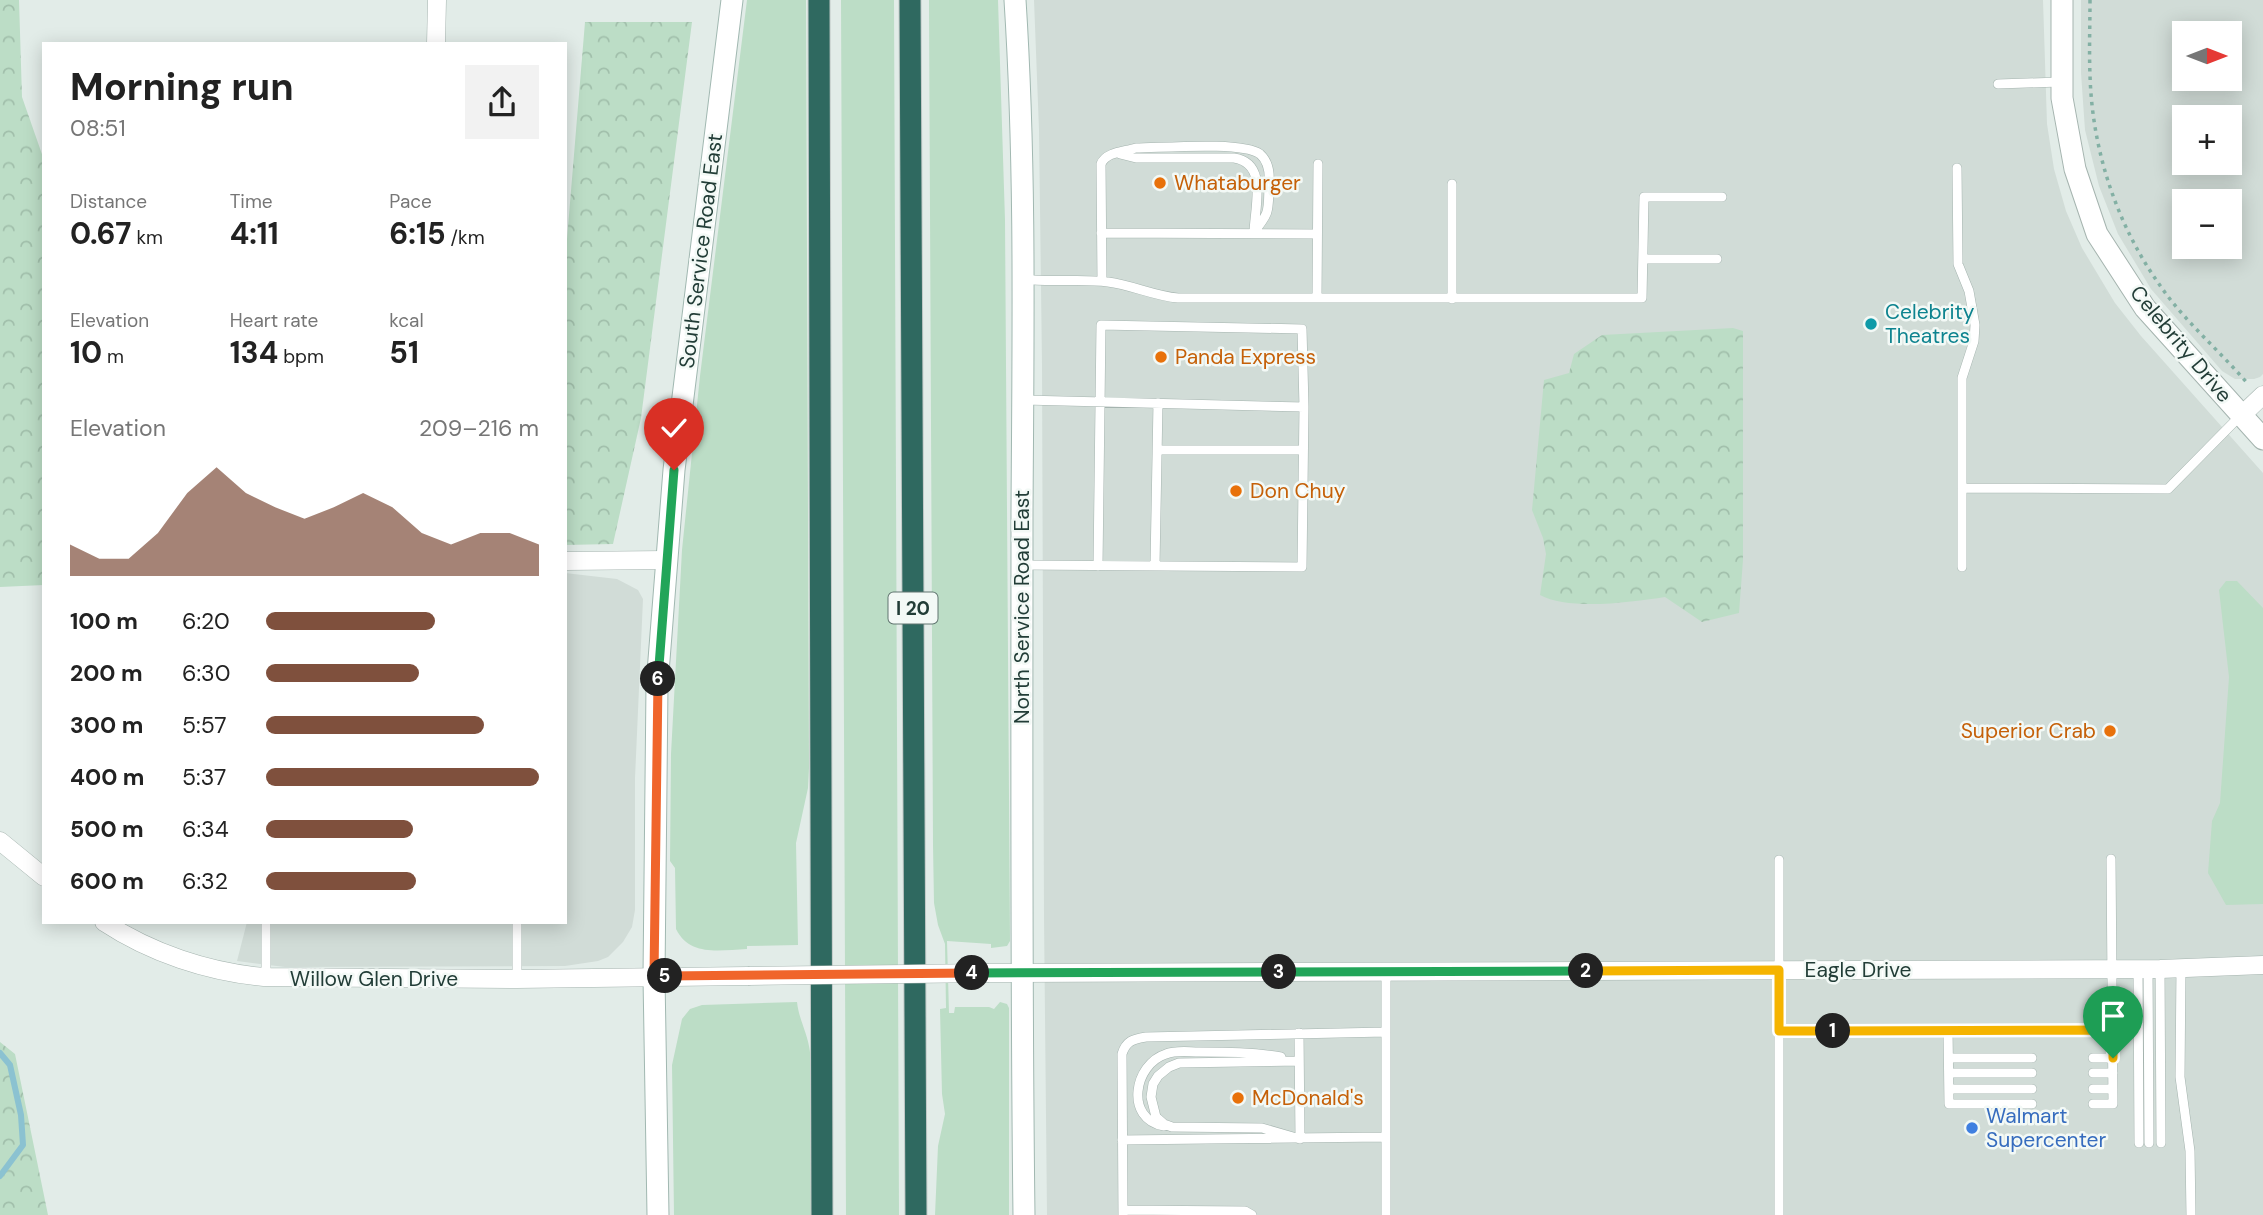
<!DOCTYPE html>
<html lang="en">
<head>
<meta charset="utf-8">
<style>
  :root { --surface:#fff; --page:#f2f2f2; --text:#222; --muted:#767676; --accent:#7f503d }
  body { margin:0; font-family:"DM Sans",sans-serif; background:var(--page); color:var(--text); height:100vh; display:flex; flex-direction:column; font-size:26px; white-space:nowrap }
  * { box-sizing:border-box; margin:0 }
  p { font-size:23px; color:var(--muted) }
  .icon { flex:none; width:38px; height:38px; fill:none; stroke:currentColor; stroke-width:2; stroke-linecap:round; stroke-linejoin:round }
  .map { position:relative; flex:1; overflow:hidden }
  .drawer { position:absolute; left:42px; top:42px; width:525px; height:882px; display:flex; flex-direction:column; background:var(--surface); border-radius:0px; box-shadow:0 4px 18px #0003 }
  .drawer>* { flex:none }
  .needle { width:46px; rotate:90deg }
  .controls { position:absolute; left:2172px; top:21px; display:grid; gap:14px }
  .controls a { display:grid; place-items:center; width:70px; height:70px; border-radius:0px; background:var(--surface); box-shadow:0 4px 18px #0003; font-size:35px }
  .pin { position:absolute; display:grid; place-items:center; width:60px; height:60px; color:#fff; margin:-72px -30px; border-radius:50% 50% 50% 0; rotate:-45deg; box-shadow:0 0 7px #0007 }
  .pin .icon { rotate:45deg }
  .km { position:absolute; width:35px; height:35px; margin:-18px; border-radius:50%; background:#222; color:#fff; font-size:19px; line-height:35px; text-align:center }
  .round { display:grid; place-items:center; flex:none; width:74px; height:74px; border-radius:0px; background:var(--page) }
  .summary { display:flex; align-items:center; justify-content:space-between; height:119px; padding:0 28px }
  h1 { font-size:38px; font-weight:700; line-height:52px }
  .stats { display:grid; grid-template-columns:repeat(3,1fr); gap:10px; height:119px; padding:7px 28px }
  .stats div { display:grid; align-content:center }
  .stats b { font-size:30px; font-weight:700 }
  .stats small { font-size:19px; font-weight:400 }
  .stats p { font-size:19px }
  .chart { height:196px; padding:14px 28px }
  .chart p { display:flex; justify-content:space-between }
  .chart svg { width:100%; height:126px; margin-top:7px; fill:var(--accent); opacity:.7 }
  ul { padding:0 28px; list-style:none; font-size:23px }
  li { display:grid; grid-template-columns:112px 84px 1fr; align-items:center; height:52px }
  li i { height:18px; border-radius:9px; background:var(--accent) }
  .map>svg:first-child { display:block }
  .built { fill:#d1dcd7; fill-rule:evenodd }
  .grass { fill:#bcddc6 }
  .forest { fill:url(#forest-crowns) }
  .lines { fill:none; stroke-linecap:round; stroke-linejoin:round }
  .stream { stroke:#8bc2d1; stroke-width:6 }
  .service-casing { stroke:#a5b4af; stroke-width:10 }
  .minor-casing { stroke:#a5b4af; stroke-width:19 }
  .tertiary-casing { stroke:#a5b4af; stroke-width:23 }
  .secondary-casing { stroke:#a1b8b1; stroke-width:23 }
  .motorway-casing { stroke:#c1c9c7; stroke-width:23 }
  .path { stroke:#83b0a4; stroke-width:3.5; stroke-dasharray:3.5 5; stroke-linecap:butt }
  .service { stroke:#fff; stroke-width:9 }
  .minor { stroke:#fff; stroke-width:18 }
  .tertiary { stroke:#fff; stroke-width:21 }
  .secondary { stroke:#fff; stroke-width:21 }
  .motorway { stroke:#2f6960; stroke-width:21 }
  .minor-bridge-casing { stroke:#a5b4af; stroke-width:19; stroke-linecap:butt }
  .minor-bridge { stroke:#fff; stroke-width:18 }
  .split-1-casing { stroke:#fff; stroke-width:14 }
  .split-2-casing { stroke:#fff; stroke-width:14 }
  .split-3-casing { stroke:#fff; stroke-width:14 }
  .split-4-casing { stroke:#fff; stroke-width:14 }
  .split-5-casing { stroke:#fff; stroke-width:14 }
  .split-6-casing { stroke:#fff; stroke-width:14 }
  .split-7-casing { stroke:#fff; stroke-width:14 }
  .split-1 { stroke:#f5b400; stroke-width:9 }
  .split-2 { stroke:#f5b400; stroke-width:9 }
  .split-3 { stroke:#22a559; stroke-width:9 }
  .split-4 { stroke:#22a559; stroke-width:9 }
  .split-5 { stroke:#f0652b; stroke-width:9 }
  .split-6 { stroke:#f0652b; stroke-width:9 }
  .split-7 { stroke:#22a559; stroke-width:9 }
  .food-dot { fill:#e8710a; stroke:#f3f9f6; stroke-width:2.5 }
  .culture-dot { fill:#0f9aa8; stroke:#f3f9f6; stroke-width:2.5 }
  .shop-dot { fill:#3f7fe0; stroke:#f3f9f6; stroke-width:2.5 }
  .labels { text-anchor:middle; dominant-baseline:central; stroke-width:5; stroke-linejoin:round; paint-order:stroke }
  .shield { fill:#f3f9f6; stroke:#617570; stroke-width:2 }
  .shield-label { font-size:19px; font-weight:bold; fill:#223d37 }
  .food-label { font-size:21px; fill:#c56008; stroke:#f3f9f6; text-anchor:start }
  .street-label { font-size:21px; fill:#223d37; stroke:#f3f9f6 }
  .culture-label { font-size:21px; fill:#0d838f; stroke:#f3f9f6; text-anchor:start }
  .shop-label { font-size:21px; fill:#366cbe; stroke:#f3f9f6; text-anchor:start }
</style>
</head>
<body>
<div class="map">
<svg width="2263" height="1215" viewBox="0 0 2263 1215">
  <defs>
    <pattern id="forest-crowns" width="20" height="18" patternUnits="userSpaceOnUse" patternTransform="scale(1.75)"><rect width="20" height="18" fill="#bcddc6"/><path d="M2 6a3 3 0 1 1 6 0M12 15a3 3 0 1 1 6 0" fill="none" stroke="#a1bfab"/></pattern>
  </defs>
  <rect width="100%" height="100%" fill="#e2ece8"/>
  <!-- built -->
  <path class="built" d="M1034,0H2043L2047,124L2054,169L2066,211L2082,248L2115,303L2141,336L2263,473V1215H1047L1044,917L1042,364L1039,130Z
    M2081,0H2263V374L2260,377L2254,379H2235L2222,371L2151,289L2118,234L2099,186L2085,130L2081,73ZM2230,33V79H2184V33ZM2230,117V163H2184V117ZM2184,201H2230V247H2184Z
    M565,573L617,579L638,590L643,599L635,778V910L632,927L623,942L608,957L598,961L565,966L285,967L237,961L247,922H565Z"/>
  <!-- grass -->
  <path class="grass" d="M747,0H806L809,768L808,788L796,843L798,945L747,946V949C720,950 690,957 676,929L675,868L670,861L671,754L682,550L700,376Z
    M841,0H894L899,1215H846Z
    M929,0H998L1005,220L1010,941L1007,946L991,948V944L947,941L949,1013H954L955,1007H989L994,1009L1000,1002L1007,1004L1009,1008V1215H935L938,1146L945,1114L942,1094L940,1009L946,1008L945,944L938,925L934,903L933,845Z
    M2226,581H2237L2263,608V904L2226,905L2208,873L2212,821L2220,803L2229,677L2219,590Z
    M797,1002C799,1020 808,1034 810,1052L811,1215H674L672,1065L682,1019L690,1009L702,1005Z"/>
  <!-- forest -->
  <path class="forest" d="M0,0H19L22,97L44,160V585L0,587Z
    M585,22H692L641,418L613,544L565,545V263Z
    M1733,328L1743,331V560L1739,613L1702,622L1665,597C1633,602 1568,611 1540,595L1546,554L1543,538L1532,510L1544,380L1569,373L1574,354L1602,335Z
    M0,1042L15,1054L48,1215H0Z"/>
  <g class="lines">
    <!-- stream -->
    <path class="stream" d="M0,1053L10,1065L21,1115L23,1145L0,1176"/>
    <defs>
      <path id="service" d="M1998,84L2060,82
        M1120,154L1136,158H1234C1268,163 1255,205 1254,232
        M1957,168L1958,264L1969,291L1975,325L1974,341L1962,378V567
        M1452,184V299
        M1101,233L1317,234
        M1643,259H1717
        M1024,279C1052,283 1080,278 1108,282C1132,285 1154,296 1178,298H1642L1644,197H1722
        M1102,281L1101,164C1106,152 1123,152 1136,148C1161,148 1242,141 1260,154C1269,162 1270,173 1269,184C1268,211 1271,211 1253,233
        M1317,298L1318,164
        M1157,450H1303
        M1962,488L2168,489L2241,415
        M1022,565L1302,567L1304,407L1024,400
        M1155,565L1158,403
        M1098,566L1101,325L1302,329L1304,407
        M1779,860V1215
        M266,922V977
        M517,922V979
        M2181,968L2180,1077L2190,1151L2191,1215
        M2138,969L2139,1143
        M2148,969L2149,1143
        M2160,969L2161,1143
        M1386,972V1215
        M1948,1030L1949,1104H2032
        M1779,1031L2113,1030
        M1299,1033L1300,1139
        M1949,1058H2032
        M2093,1058H2113
        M1299,1061L1179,1063L1169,1067L1158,1076L1153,1084L1151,1097L1156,1117L1164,1124L1172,1127L1262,1128L1300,1139
        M1949,1073H2032
        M2093,1073H2113
        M1949,1089H2032
        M2093,1089H2113
        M2093,1104H2113L2111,859
        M1164,1126C1124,1119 1134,1064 1166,1054C1176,1050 1188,1052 1199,1052C1227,1052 1253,1052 1281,1057
        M1122,1140L1386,1137
        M1123,1210L1245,1211L1252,1215
        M1123,1215L1122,1054C1126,1041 1133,1039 1146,1037L1386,1032"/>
      <path id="minor" d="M436,44L437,0
        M2242,415L2263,395
        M565,561L666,560
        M0,841L44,877
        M104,922C151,953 208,972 264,977L517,979L748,976
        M989,973L2160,969L2263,965"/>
      <path id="tertiary" d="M2062,0V98L2075,169L2097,234L2145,308L2263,439"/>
      <path id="secondary" d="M1015,0C1026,171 1023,342 1022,513C1022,747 1021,981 1024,1215
        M658,1215L654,977L657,685L674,470L732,0"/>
      <path id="motorway" d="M819,0L822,1215
        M910,0L916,1215"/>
    </defs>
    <!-- service casing -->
    <use href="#service" class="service-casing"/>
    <!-- minor casing -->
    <use href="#minor" class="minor-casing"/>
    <!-- tertiary casing -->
    <use href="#tertiary" class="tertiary-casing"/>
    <!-- secondary casing -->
    <use href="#secondary" class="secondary-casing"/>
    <!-- motorway casing -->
    <use href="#motorway" class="motorway-casing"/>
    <!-- path -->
    <path class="path" d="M2090,0C2090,25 2089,50 2090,75C2092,149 2116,223 2159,284C2184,321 2219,350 2248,384"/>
    <!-- service -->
    <use href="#service" class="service"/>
    <!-- minor -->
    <use href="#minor" class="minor"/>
    <!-- tertiary -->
    <use href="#tertiary" class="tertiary"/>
    <!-- secondary -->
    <use href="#secondary" class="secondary"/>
    <!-- motorway -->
    <use href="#motorway" class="motorway"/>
    <defs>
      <path id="minor-bridge" d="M748,976L989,973"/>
    </defs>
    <!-- minor-bridge casing -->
    <use href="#minor-bridge" class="minor-bridge-casing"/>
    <!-- minor-bridge -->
    <use href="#minor-bridge" class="minor-bridge"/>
  </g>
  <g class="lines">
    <defs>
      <path id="split-1" d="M1833,1031L2113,1030V1058"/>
      <path id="split-2" d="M1586,971L1779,970V1031H1833"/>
      <path id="split-3" d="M1279,972L1586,971"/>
      <path id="split-4" d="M972,973L1279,972"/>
      <path id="split-5" d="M665,976L972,973"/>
      <path id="split-6" d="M658,679L654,976H665"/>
      <path id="split-7" d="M658,679L674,470"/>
    </defs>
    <!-- split-1 casing -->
    <use href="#split-1" class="split-1-casing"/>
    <!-- split-2 casing -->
    <use href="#split-2" class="split-2-casing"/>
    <!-- split-3 casing -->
    <use href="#split-3" class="split-3-casing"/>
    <!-- split-4 casing -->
    <use href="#split-4" class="split-4-casing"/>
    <!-- split-5 casing -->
    <use href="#split-5" class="split-5-casing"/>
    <!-- split-6 casing -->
    <use href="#split-6" class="split-6-casing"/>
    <!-- split-7 casing -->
    <use href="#split-7" class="split-7-casing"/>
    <!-- split-1 -->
    <use href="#split-1" class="split-1"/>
    <!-- split-2 -->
    <use href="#split-2" class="split-2"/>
    <!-- split-3 -->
    <use href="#split-3" class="split-3"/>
    <!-- split-4 -->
    <use href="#split-4" class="split-4"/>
    <!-- split-5 -->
    <use href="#split-5" class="split-5"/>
    <!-- split-6 -->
    <use href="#split-6" class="split-6"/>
    <!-- split-7 -->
    <use href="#split-7" class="split-7"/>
  </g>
  <!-- markers -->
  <g class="food-dot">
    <circle cx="1160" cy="183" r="7"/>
    <circle cx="1161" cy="357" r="7"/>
    <circle cx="1236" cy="491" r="7"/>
    <circle cx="2110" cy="731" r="7"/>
    <circle cx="1238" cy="1098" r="7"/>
  </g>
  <circle class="culture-dot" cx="1871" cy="324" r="7"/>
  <circle class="shop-dot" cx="1972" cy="1128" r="7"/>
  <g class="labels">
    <!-- shield labels -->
    <rect class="shield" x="888.5" y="592.5" width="49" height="31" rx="5"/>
    <g class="shield-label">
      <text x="913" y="608">I 20</text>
    </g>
    <!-- food labels -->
    <g class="food-label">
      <text x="1174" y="183">Whataburger</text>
      <text x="1175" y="357">Panda Express</text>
      <text x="1250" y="491">Don Chuy</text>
      <text x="2096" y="731" text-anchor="end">Superior Crab</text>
      <text x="1252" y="1098">McDonald's</text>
    </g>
    <!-- street labels -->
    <g class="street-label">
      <text transform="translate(701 251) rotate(-83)">South Service Road East</text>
      <text transform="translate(2181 344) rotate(50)">Celebrity Drive</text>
      <text transform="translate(1022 607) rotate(-90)">North Service Road East</text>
      <text x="1858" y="970">Eagle Drive</text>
      <text x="374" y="979">Willow Glen Drive</text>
    </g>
    <!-- culture labels -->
    <g class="culture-label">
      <text x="1885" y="312">Celebrity<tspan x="1885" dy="24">Theatres</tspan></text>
    </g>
    <!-- shop labels -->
    <g class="shop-label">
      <text x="1986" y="1116">Walmart<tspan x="1986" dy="24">Supercenter</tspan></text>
    </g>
  </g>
</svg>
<div class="controls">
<a><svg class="needle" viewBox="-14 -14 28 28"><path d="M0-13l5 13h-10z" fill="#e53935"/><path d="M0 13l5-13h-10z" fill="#767676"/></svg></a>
<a>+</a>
<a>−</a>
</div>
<div class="pin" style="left:2113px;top:1058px;background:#1e9e55"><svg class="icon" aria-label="arrive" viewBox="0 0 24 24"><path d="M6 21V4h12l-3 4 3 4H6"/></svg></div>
<div class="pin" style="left:674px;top:470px;background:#d93025"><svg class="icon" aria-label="check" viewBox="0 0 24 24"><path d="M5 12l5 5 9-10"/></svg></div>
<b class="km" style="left:1833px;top:1031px">1</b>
<b class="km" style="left:1586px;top:971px">2</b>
<b class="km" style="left:1279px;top:972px">3</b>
<b class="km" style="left:972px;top:973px">4</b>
<b class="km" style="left:665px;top:976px">5</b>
<b class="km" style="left:658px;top:679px">6</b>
<section class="drawer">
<div class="summary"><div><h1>Morning run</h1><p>08:51</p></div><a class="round"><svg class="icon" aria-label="share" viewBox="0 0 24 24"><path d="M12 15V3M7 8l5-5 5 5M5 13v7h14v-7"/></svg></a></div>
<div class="stats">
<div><p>Distance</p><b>0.67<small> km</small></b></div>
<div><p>Time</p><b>4:11</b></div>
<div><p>Pace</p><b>6:15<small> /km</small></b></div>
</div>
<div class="stats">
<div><p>Elevation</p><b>10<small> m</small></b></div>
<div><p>Heart rate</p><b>134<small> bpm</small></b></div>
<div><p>kcal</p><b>51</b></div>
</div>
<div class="chart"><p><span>Elevation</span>209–216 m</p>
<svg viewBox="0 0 160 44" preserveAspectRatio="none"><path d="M0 44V33L10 38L20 38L30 29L40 15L50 6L60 15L70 20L80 24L90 20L100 15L110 20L120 29L130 33L140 29L150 29L160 33V44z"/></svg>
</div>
<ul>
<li><b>100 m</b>6:20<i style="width:62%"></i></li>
<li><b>200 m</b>6:30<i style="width:56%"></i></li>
<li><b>300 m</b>5:57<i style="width:80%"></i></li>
<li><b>400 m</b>5:37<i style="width:100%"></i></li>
<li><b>500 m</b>6:34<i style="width:54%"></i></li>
<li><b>600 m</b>6:32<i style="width:55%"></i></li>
</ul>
</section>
</div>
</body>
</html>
